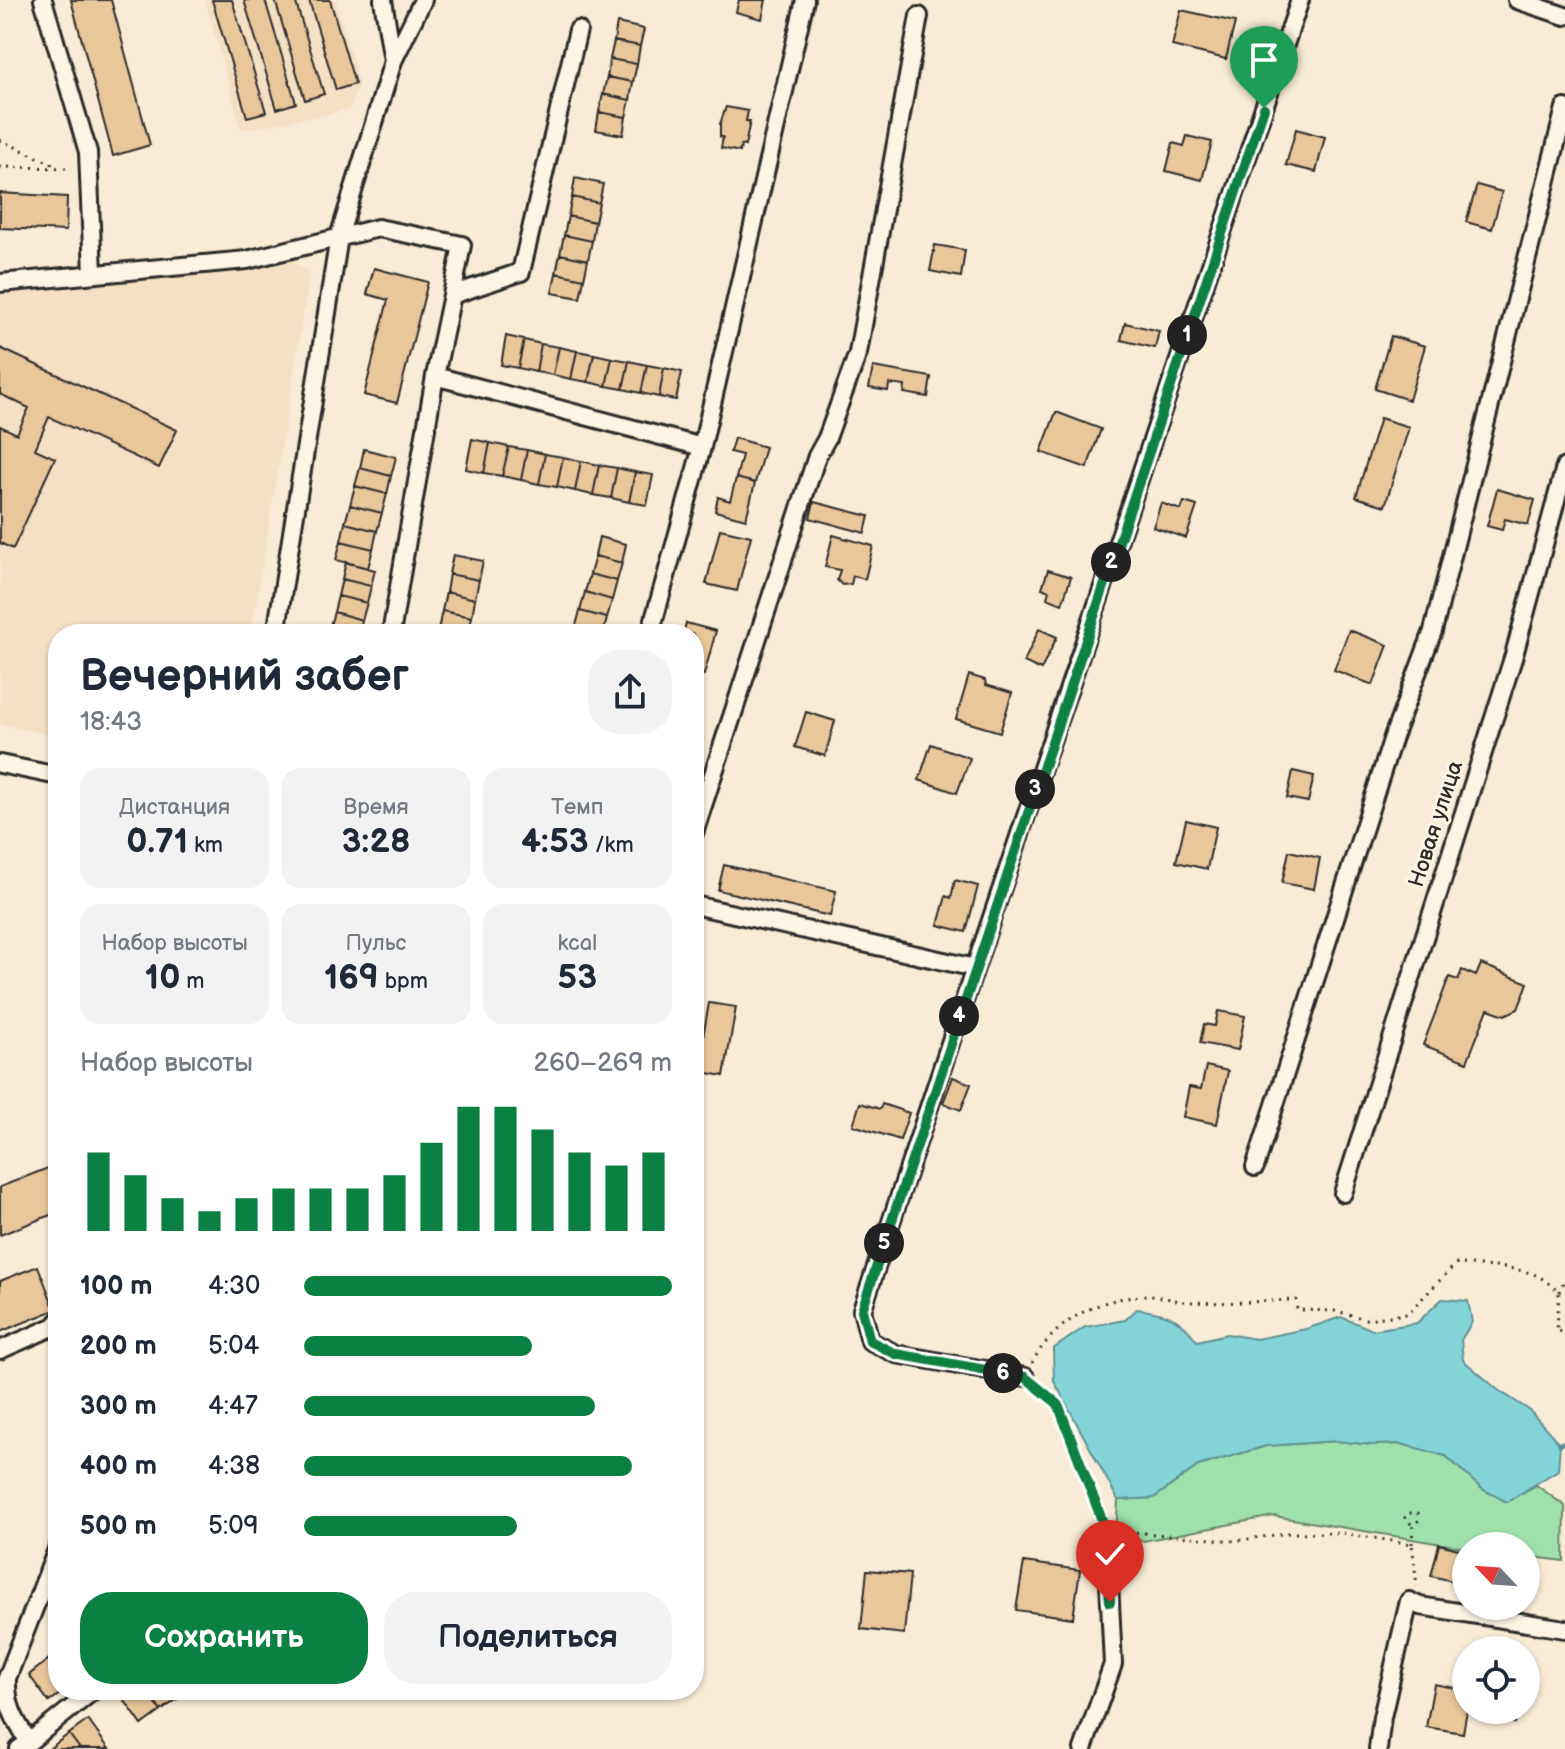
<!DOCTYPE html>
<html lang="ru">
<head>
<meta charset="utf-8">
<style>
  :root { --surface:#fff; --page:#f2f2f3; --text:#1f2937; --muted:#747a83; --accent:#0b8043 }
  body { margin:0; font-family:"Balsamiq Sans",sans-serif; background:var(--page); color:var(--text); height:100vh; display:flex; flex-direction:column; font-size:30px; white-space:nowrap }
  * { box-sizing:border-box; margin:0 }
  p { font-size:26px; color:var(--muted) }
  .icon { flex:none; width:44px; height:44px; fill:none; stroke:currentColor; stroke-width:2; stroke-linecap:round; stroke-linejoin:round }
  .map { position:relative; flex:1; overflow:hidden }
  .details { position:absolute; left:48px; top:624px; width:656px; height:1076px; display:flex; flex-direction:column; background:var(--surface); border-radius:32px; box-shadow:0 2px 6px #0004 }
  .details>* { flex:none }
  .needle { width:52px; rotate:295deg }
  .fabs { position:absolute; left:1452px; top:1532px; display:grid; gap:16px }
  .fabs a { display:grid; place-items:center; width:88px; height:88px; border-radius:50%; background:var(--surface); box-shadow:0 2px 6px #0004; font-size:40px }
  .pin { position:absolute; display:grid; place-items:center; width:68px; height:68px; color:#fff; margin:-82px -34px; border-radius:50% 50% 50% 0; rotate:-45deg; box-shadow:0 0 8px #0007 }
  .pin .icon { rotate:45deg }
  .km { position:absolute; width:40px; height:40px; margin:-20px; border-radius:50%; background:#222; color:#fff; font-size:22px; line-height:40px; text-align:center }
  .round { display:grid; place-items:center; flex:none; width:84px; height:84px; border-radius:32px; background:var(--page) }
  .overview { display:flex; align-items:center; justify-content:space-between; height:136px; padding:0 32px }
  h1 { font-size:44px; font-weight:800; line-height:60px }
  .metrics { display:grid; grid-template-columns:repeat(3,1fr); gap:12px; height:136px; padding:8px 32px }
  .metrics div { display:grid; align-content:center; border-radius:20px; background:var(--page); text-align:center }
  .metrics b { font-size:34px; font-weight:800 }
  .metrics small { font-size:22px; font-weight:400 }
  .metrics p { font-size:22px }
  .chart { height:224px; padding:16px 32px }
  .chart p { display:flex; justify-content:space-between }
  .chart svg { width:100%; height:144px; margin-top:8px; stroke:var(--accent); stroke-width:6 }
  .primary-button { display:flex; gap:16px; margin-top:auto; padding:16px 32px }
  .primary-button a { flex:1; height:92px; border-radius:32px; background:var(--accent); color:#fff; font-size:32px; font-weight:800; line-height:92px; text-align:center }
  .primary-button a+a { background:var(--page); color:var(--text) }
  ul { padding:0 32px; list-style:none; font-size:26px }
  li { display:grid; grid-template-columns:128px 96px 1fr; align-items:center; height:60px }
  li i { height:20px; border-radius:10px; background:var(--accent) }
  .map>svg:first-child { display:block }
  .built { fill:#f4e1c4 }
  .green { fill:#a0e1ab; stroke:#66866b; stroke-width:2 }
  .water { fill:#83d4d9; stroke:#609093; stroke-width:2 }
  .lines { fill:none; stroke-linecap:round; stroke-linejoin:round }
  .stream { stroke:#609093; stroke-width:5 }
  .building { fill:#eac69b; stroke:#2b2b2b; stroke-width:2 }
  .minor-casing { stroke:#2b2b2b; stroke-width:22 }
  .path { stroke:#2b2b2b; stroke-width:3; stroke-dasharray:2 6; stroke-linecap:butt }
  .minor { stroke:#fcf5e5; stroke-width:16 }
  .route-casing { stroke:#fff; stroke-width:16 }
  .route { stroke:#0b8043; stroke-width:10 }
  .labels { text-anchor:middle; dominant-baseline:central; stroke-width:6; stroke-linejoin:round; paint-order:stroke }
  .street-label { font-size:22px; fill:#2b2b2b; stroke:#fcf5e5 }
</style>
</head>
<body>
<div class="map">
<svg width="1565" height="1749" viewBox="0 0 1565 1749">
  <rect width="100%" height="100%" fill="#f8ecd6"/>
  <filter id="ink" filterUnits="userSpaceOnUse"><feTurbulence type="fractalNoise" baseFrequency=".0125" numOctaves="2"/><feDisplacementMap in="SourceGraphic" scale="16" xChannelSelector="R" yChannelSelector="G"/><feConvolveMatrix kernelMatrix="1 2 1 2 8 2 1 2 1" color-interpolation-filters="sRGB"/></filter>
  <g filter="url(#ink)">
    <!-- built -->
    <path class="built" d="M205,0H336L359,84L350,110L241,130Z
      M290,258L310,274L251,634H58V737L0,724V295Z"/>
    <!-- green -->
    <path class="green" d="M1337,1441L1372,1445L1401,1444L1446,1456L1482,1489L1507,1501L1536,1485L1565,1506L1564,1561L1526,1556V1546H1466V1548L1274,1516L1143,1541L1116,1535L1118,1500L1154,1498L1198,1466L1266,1446Z"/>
    <!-- water -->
    <path class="water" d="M1442,1299L1468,1301L1472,1322L1461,1340L1463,1360L1498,1390L1529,1410L1560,1444L1558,1470L1507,1502L1482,1489L1446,1456L1401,1444L1372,1445L1337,1441L1266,1446L1198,1466L1154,1498L1118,1500L1054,1381L1053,1349L1085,1327L1125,1320L1137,1309C1166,1313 1180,1317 1197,1341L1227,1334L1256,1339L1306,1329L1341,1317L1373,1330L1417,1323Z"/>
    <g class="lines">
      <!-- stream -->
      <path class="stream" d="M1560,1444L1565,1442"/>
    </g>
    <!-- building -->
    <path class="building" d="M71,0H111L150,145L113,156Z
      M212,0H232L266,112L247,117Z
      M244,0H265L296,103L277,109Z
      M275,0H295L324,94L305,100Z
      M309,0H330L355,84L336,90Z
      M739,0H766L762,19L736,12Z
      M1181,10L1235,22L1226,59L1172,46Z
      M617,23L644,29L640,46L614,41Z
      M614,41L640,46L637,64L610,59Z
      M610,59L637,64L633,82L607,77Z
      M607,77L633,82L630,100L603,94Z
      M603,94L630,100L626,117L599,112Z
      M726,107L748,111L746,121H750L745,146L741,145L740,152L721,148L723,137H720V124Z
      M599,112L626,117L623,135L596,130Z
      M1296,129L1325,137L1316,172L1286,165Z
      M1187,136L1212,142L1202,180L1166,171L1173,143L1184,146Z
      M575,178L603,184L599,203L572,197Z
      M1477,185L1502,192L1492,229L1466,222Z
      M0,193L67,197L66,231L0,228Z
      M572,197L599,203L595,222L568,216Z
      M568,216L595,222L592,241L564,235Z
      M564,235L592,241L588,260L560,254Z
      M935,245L965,250L961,277L930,271Z
      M560,254L588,260L584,279L556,273Z
      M374,268L428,282L397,403L364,395L388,300L367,294Z
      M556,273L584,279L580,298L552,293Z
      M1125,323L1159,331L1155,348L1121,340Z
      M506,336L524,340L518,368L501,365Z
      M1391,336L1425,346L1409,400L1375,389Z
      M524,340L541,344L536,372L518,368Z
      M541,344L559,347L553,375L536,372Z
      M559,347L577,351L571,379L553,375Z
      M0,348L177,430L159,468L49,417L35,449L55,458L13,549L0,543V426L17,434L29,408L0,394Z
      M577,351L594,354L588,382L571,379Z
      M594,354L612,358L606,386L588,382Z
      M612,358L629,361L623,389L606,386Z
      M629,361L647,365L641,393L623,389Z
      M647,365L664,368L659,397L641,393Z
      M873,367L931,377L928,397L904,393L905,386L889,384L888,391L869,388Z
      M664,368L682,372L676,400L659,397Z
      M1056,412L1101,429L1087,468L1041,452Z
      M1380,418L1409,427L1385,506L1356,497Z
      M734,438L765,447L755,483L736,478L742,455L730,452Z
      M472,439L490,443L484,473L466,469Z
      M490,443L509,447L502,476L484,473Z
      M509,447L527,450L521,480L502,476Z
      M364,449L396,457L391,476L360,468Z
      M527,450L545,454L539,484L521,480Z
      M545,454L563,457L557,487L539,484Z
      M563,457L581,461L575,491L557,487Z
      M581,461L599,465L593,495L575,491Z
      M599,465L617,468L611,498L593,495Z
      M360,468L391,476L387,494L355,486Z
      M617,468L635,472L629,502L611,498Z
      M635,472L653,475L647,505L629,502Z
      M736,478L755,483L746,519L715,511L718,497L730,501Z
      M355,486L387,494L382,513L350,505Z
      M1497,489L1535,500L1528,525L1505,519L1502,530L1487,526Z
      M814,502L869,516L865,533L810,518Z
      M1184,502L1197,506L1186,538L1153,527L1161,503L1181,510Z
      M350,505L382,513L377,531L345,523Z
      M345,523L377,531L373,549L341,541Z
      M720,529L751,536L737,591L706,584Z
      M833,535L873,546L865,579L853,576L851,584L842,585L837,580L840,570L825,567Z
      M599,537L626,544L622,563L595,556Z
      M341,541L373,549L368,568L336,560Z
      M453,555L483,561L479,580L449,574Z
      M595,556L622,563L617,581L590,574Z
      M346,562L375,570L371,586L342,579Z
      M1048,570L1071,577L1062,604L1047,598L1049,591L1042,588Z
      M449,574L479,580L475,599L446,592Z
      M590,574L617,581L612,600L585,592Z
      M342,579L371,586L367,603L338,596Z
      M446,592L475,599L472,617L442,611Z
      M585,592L612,600L607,618L580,611Z
      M338,596L367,603L362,620L334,612Z
      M442,611L472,617L468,634L438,630Z
      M580,611L607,618L603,634L575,629Z
      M334,612L362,620L359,634L329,629Z
      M686,623L716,631L704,675L694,672V634H683Z
      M1039,629L1057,637L1041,670L1024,662Z
      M1349,630L1388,645L1373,685L1334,670Z
      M969,675L985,680L986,685L1012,693L1000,732L956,719Z
      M806,712L835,721L825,756L795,747Z
      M931,744L970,758L957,793L919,780Z
      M1293,771L1314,776L1308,802L1287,798Z
      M1186,820L1216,827L1207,869L1176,862Z
      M1289,851L1320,858L1314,889L1282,883Z
      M724,865L836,891L830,916L718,890Z
      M955,880L978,886L966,932L938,925L946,896L951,898Z
      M1481,964L1528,983L1518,1009L1505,1015L1488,1009L1467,1062L1423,1045L1449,977L1458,980L1462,970L1476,976Z
      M709,1003L736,1007L724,1076L697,1071Z
      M1218,1011L1245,1016L1238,1050L1200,1043L1204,1024L1215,1026Z
      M1206,1066L1228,1071L1217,1124L1183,1117L1189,1087L1201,1089Z
      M953,1077L971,1084L961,1110L943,1103Z
      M860,1103L880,1109L882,1104L909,1113L900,1140L853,1125Z
      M53,1166L58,1177V1212L0,1235V1187Z
      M38,1266L55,1310L0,1332V1281Z
      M1439,1544L1466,1551V1584L1431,1576Z
      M1024,1562L1080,1570L1073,1618L1016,1610Z
      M1526,1564L1537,1567L1530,1598L1526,1597Z
      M867,1570L910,1574L904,1634L861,1629Z
      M49,1659L58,1671V1690H65L49,1702L29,1675Z
      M1434,1684L1466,1690L1467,1710L1463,1733L1426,1727Z
      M126,1690H146L161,1711L142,1725L120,1694Z
      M146,1690H175L180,1697L161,1711Z
      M1477,1710H1518L1515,1723L1476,1716Z
      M88,1720L109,1749H80L69,1734Z
      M69,1734L80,1749H51L50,1748Z"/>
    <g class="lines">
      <defs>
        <path id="minor" d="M43,0L88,152L93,274
          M383,0L393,61
          M1517,0L1565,16
          M0,283L247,260L378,228L462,245L452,295
          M435,376L452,295L521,272L578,30
          M276,634L339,237L393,61L423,0
          M391,634L435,376L702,447
          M650,634L702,447L805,0
          M0,764L58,776
          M694,833L817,456L827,438L858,353L919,16
          M694,905L975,968
          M1255,1167L1393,737L1433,631L1565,108
          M1343,1193L1514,655L1565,467
          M0,1350L55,1326L58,1322
          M1025,1377L896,1354L870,1341L862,1310L975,968L1300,0
          M29,1742L94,1690
          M19,1749L29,1742C14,1719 6,1705 7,1678L58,1547
          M1083,1749L1113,1664L1107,1541
          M1378,1749L1382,1717L1409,1601L1420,1606L1565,1629"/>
      </defs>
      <!-- minor casing -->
      <use href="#minor" class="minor-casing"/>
      <!-- path -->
      <path class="path" d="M0,140L57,166
        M0,167L72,168
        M1559,1292L1565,1279
        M1032,1363C1054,1321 1102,1295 1149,1296C1163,1296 1177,1302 1192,1302C1226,1304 1262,1301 1296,1300L1297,1310L1336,1311L1366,1319L1407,1314L1457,1263C1482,1268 1509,1265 1533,1274C1543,1277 1551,1286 1559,1292L1557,1331L1565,1332
        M1037,1387L1058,1404L1104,1525
        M1120,1531L1235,1541L1288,1533H1342L1412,1544L1417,1586
        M1412,1544L1413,1526L1419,1520L1418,1513H1408L1405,1518L1413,1526"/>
      <!-- minor -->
      <use href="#minor" class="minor"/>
    </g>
  </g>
  <g class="lines" filter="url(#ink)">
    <defs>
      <path id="route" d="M1110,1602L1105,1528L1058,1404L1025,1377L896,1354L870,1341L862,1310L1264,108"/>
    </defs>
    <!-- route casing -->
    <use href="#route" class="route-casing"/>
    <!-- route -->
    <use href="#route" class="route"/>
  </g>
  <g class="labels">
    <!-- street labels -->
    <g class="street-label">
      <text transform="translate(1436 824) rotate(-72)">Новая улица</text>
    </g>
  </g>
</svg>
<div class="fabs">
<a><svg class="needle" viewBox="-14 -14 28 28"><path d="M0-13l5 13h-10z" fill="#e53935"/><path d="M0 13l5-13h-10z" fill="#747a83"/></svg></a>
<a><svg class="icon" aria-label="locate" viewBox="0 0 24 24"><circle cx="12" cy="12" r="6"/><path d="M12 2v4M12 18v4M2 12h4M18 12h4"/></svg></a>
</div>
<div class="pin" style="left:1264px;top:108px;background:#1e9e55"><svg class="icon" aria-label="arrive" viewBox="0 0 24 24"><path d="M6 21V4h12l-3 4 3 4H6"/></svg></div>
<div class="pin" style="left:1110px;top:1602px;background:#d93025"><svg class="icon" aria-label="check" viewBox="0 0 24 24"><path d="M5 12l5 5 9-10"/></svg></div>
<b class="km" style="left:1187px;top:335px">1</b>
<b class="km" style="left:1111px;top:562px">2</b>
<b class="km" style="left:1035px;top:789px">3</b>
<b class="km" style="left:959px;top:1016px">4</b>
<b class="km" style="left:884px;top:1243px">5</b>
<b class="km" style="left:1003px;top:1373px">6</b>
<section class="details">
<div class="overview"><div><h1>Вечерний забег</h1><p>18:43</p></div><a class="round"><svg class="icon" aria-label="share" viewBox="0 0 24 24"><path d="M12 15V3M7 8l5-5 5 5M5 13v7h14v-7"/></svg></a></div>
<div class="metrics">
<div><p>Дистанция</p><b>0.71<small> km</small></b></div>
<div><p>Время</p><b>3:28</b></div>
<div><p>Темп</p><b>4:53<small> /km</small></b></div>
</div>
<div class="metrics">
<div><p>Набор высоты</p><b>10<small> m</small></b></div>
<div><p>Пульс</p><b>169<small> bpm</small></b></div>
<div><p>kcal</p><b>53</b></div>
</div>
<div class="chart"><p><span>Набор высоты</span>260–269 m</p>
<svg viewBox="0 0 160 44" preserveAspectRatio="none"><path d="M5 44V20M15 44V27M25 44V34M35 44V38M45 44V34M55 44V31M65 44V31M75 44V31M85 44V27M95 44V17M105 44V6M115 44V6M125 44V13M135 44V20M145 44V24M155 44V20"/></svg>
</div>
<ul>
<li><b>100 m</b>4:30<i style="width:100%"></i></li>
<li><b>200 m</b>5:04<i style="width:62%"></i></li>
<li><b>300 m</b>4:47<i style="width:79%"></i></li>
<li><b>400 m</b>4:38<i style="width:89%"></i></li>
<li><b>500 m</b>5:09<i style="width:58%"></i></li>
</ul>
<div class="primary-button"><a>Сохранить</a><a>Поделиться</a></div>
</section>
</div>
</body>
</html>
